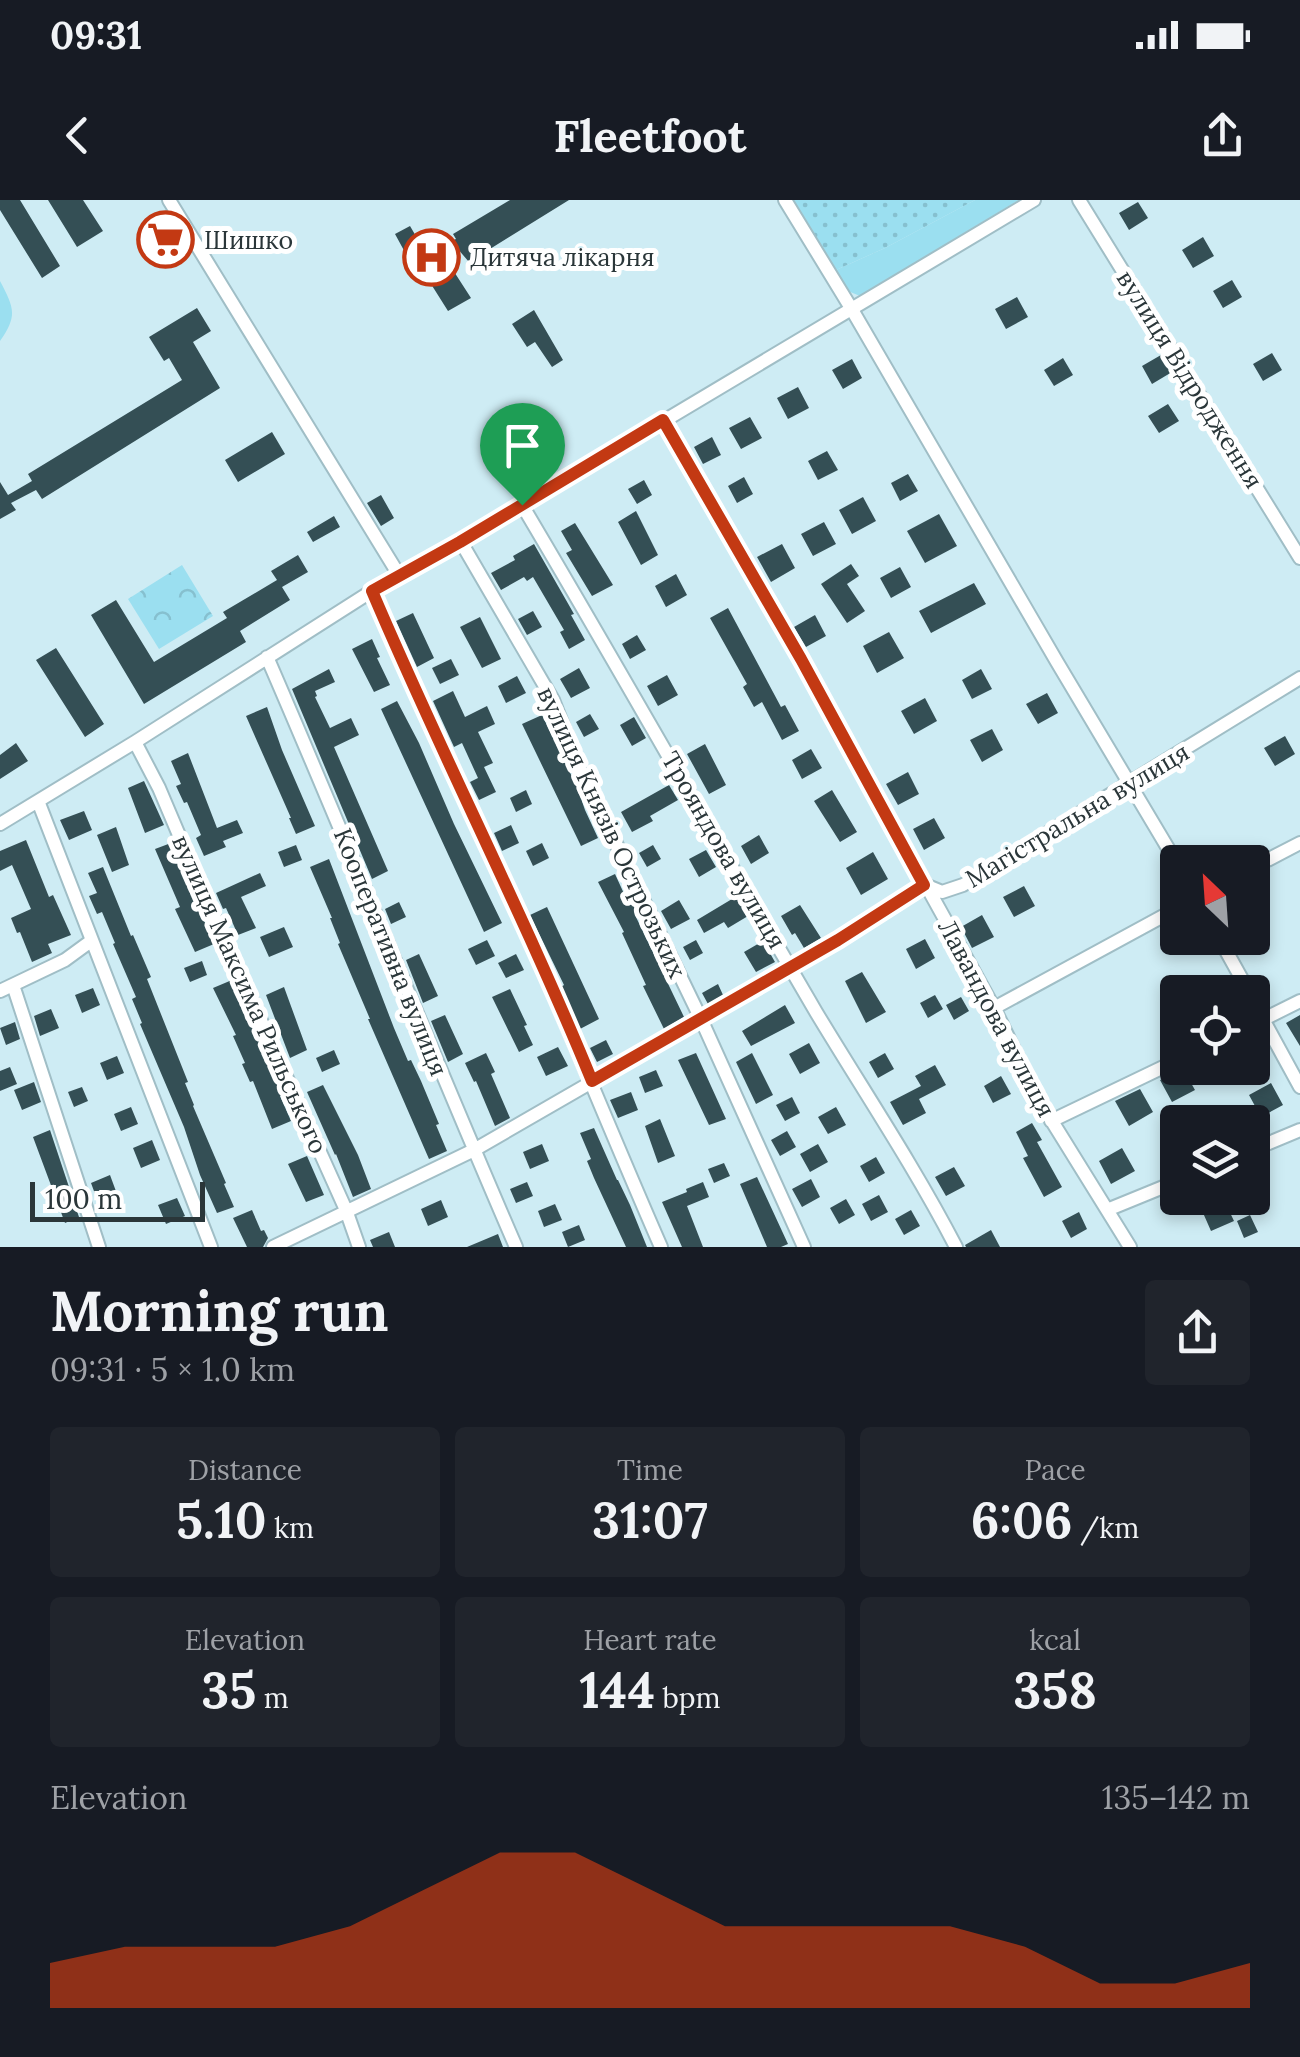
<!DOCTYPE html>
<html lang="en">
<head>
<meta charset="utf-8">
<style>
  :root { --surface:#171b24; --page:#20242c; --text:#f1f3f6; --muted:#9ea1a6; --accent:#c33913 }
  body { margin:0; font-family:Lora,serif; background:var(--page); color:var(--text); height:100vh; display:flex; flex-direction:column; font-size:38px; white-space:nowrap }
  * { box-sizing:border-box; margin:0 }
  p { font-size:32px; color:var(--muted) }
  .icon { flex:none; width:55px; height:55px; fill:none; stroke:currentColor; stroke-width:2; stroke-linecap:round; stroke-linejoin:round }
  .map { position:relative; height:1047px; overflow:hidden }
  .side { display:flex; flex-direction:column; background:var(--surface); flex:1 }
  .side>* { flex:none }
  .needle { width:65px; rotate:335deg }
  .controls { position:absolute; left:1160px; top:645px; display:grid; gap:20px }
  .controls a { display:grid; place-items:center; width:110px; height:110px; border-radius:10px; background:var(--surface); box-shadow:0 5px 15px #0003; font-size:50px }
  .scale { position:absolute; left:30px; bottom:25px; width:175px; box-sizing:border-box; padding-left:10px; border:5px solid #2a3639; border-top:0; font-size:28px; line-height:35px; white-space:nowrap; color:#2a3639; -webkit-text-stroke:8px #fff; paint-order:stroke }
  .pin { position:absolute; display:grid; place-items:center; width:85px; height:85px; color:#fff; margin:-102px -42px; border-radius:50% 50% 50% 0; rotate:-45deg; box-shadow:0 0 10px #0007 }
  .pin .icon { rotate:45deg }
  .round { display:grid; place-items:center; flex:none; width:105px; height:105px; border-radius:10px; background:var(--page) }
  .headline { display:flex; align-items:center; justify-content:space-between; height:170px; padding:0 50px }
  h1 { font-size:55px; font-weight:700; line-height:75px }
  .stats { display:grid; grid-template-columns:repeat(3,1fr); gap:15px; height:170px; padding:10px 50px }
  .stats div { display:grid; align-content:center; border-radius:10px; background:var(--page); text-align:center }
  .stats b { font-size:50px; font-weight:700 }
  .stats small { font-size:28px; font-weight:400 }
  .stats p { font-size:28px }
  .chart { height:280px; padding:20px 50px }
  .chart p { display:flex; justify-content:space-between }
  .chart svg { width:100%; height:180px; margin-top:10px; fill:var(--accent); opacity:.7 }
  .status { display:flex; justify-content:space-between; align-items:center; height:70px; padding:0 50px; background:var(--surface); direction:ltr }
  .status svg { height:28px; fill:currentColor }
  header { display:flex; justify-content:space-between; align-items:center; height:130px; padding:0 50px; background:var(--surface); font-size:45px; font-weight:700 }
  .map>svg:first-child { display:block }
  .grass { fill:#9bdff0 }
  .park { fill:url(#park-crowns) }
  .garden { fill:url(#garden-dots) }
  .building { fill:#344f55 }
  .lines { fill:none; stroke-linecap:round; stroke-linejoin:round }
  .minor-casing { stroke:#a0bec6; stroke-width:16 }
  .minor { stroke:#fff; stroke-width:12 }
  .route-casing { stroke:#fff; stroke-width:20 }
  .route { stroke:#c33913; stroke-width:12 }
  .labels { text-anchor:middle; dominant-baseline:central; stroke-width:10; stroke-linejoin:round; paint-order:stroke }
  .poi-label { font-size:25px; fill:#2a3639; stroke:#fff; text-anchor:start }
  .street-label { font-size:25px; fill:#2a3639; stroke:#fff }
</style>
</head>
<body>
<div class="status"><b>09:31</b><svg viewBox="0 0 49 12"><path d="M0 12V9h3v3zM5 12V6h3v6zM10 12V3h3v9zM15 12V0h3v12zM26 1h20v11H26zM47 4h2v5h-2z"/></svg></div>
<header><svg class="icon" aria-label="back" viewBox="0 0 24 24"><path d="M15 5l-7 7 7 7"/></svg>Fleetfoot<svg class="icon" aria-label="share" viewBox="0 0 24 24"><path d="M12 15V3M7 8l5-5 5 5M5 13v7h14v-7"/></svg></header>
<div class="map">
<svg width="1300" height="1047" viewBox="0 0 1300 1047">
  <defs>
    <pattern id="park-crowns" width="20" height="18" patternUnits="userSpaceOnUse" patternTransform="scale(2.5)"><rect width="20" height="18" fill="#9bdff0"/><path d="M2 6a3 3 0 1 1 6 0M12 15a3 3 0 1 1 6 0" fill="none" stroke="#86c0cf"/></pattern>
    <pattern id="garden-dots" width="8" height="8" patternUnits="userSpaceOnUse" patternTransform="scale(2.5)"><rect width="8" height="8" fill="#9bdff0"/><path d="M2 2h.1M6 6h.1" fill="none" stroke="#86c0cf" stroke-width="1.8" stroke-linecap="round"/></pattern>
  </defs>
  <rect width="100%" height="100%" fill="#ceecf4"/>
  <!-- grass -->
  <path class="grass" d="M975,0H1019L860,96L848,91L836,70L885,48Z
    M0,81C14,108 18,115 0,141Z"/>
  <!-- park -->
  <path class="park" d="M182,365L213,416L159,449L128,399Z"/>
  <!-- garden -->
  <path class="garden" d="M793,0H975L885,48L836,70Z"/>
  <!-- building -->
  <path class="building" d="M0,0H20L60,66L42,78L0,10Z
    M48,0H83L103,31L77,47Z
    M510,0H569L469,62L451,41L456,39L453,34Z
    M1138,2L1148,18L1129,30L1119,13Z
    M410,26L420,43L431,36L471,98L448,111L419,65L413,67L395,34Z
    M167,28L181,50L164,59L151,37Z
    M1203,37L1214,56L1193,68L1182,50Z
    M1232,80L1242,97L1223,108L1213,91Z
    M1017,97L1028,117L1006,129L995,109Z
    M197,108L211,131L193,142L220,188L42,299L36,290L11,303L16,310L0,319V282L8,295L32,281L28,274L182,180L169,158L164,161L149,137Z
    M534,110L563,160L552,167L535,142L527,147L512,124Z
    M1272,153L1282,170L1263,181L1253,164Z
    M1161,155L1172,172L1152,184L1142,166Z
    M1063,158L1073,175L1054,186L1044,170Z
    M852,159L862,178L843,189L832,170Z
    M798,187L809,208L788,219L777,198Z
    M1168,204L1179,221L1159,233L1148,216Z
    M750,217L762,238L741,249L729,228Z
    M272,232L285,254L238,282L225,260Z
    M712,237L721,255L703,264L694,247Z
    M827,251L838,270L818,280L808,261Z
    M908,274L918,291L900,301L891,283Z
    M744,277L753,294L737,303L728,286Z
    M644,280L652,295L637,304L628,289Z
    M381,295L394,318L381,326L367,303Z
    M863,297L876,321L852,334L839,310Z
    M636,311L658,355L641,365L618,322Z
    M939,314L957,346L925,363L907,331Z
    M334,316L340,327L313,342L307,332Z
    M824,322L836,344L813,356L801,334Z
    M575,323L613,385L592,396L566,353L572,350L561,331Z
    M534,344L574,414L571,415L585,440L569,449L560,432L564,430L533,377L527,381L524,377L501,390L491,373L515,360L513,356Z
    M782,344L795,368L771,382L757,357Z
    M298,355L308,372L282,387L290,400L240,431L246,442L144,504L91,415L116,400L154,462L227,418L223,412L277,380L271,371Z
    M851,364L859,376L847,384L865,411L847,423L821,384Z
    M900,367L911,387L891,398L880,378Z
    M676,374L687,395L666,407L655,386Z
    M974,383L986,404L931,433L919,411Z
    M728,408L781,507L785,505L799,531L782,540L762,502L754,507L743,487L747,484L710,418Z
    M533,411L542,427L527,435L518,419Z
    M413,413L434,458L417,467L396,421Z
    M815,415L826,436L806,447L794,427Z
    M480,417L501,459L482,468L460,427Z
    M889,432L904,458L877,473L863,446Z
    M637,435L646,450L630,459L622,444Z
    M372,439L380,457L377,458L390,485L374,492L352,449Z
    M56,448L104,524L85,537L36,460Z
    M451,459L459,475L440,484L432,468Z
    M579,468L590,488L571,498L560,479Z
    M329,469L335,482L315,491L317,496L315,497L330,528L351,518L359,535L334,547L388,671L372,679L292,489Z
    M981,469L992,489L972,499L962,480Z
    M667,475L678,495L658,506L647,486Z
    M517,476L526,493L506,503L498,486Z
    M453,491L465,517L487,506L495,524L478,532L493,563L484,567L496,592L479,600L470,582L478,578L462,543L454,547L433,501Z
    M1047,493L1058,513L1038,524L1026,504Z
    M925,498L937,521L914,534L901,511Z
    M397,501L419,543L454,624L502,723L484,732L381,509Z
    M267,507L282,550L315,626L296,634L289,618H291L246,516Z
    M590,514L599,529L584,537L576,522Z
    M542,515L577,587L585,610L598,638L581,646L522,524Z
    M634,517L646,538L632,546L620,525Z
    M992,529L1003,550L982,562L970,540Z
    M1285,536L1295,554L1275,566L1264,548Z
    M16,543L28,561L0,579V555Z
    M705,544L726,585L709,594L687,554Z
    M811,549L822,568L802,579L792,560Z
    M188,553L217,628L237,620L243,633L223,641L226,647L204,656L196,638L201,635L187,602L184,603L176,586L181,584L171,561Z
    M908,572L919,594L898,605L886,584Z
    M144,581L164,625L145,633L128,588Z
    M669,585L678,600L650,616L653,621L632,632L621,612Z
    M526,590L532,604L516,612L510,598Z
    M832,590L857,632L840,642L814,601Z
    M84,611L92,630L69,640L60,620Z
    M934,618L945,638L924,650L913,629Z
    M511,625L519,643L502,651L494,633Z
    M116,627L129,665L112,672L97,635Z
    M759,635L769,653L751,664L741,646Z
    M26,640L49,697L53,695L71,735L48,744L52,753L32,762L20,732L17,733L11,718L31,709L12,665L0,671V651Z
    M171,643L214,744L195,752L175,709L180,707L155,649Z
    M542,643L549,658L533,666L526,651Z
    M296,645L302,660L284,667L278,652Z
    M653,645L661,659L647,667L639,653Z
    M706,650L716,667L699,677L689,659Z
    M873,652L888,679L861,695L846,668Z
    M329,659L394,828L408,861L411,860L421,881L439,924L436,925L447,951L429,959L368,819H370L338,744L340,743L330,718H332L310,667Z
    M103,667L131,736L133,735L151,777L147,779L188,882L185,883L194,905L193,906L226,983L224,984L234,1007L217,1013L200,975L184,927L140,824L142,823L132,799L136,797L113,744L115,743L102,712L97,714L89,696L97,693L88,673Z
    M260,673L266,686L241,697L256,728L238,735L226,708L223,709L216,693Z
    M615,674L626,698L630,696L638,713L635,715L684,817L664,829L643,786L646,785L622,733L624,732L598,682Z
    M1024,686L1035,706L1014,717L1003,697Z
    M737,696L748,716L728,728L724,722L704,733L697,720Z
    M679,700L690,719L671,729L661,711Z
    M399,702L406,717L391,724L385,709Z
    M800,705L821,738L804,748L795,733L792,735L781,716Z
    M547,707L599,819L580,829L561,787L564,785L530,715Z
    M982,715L994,737L972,748L961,727Z
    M284,727L293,747L269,757L260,737Z
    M925,739L935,758L916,769L906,749Z
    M487,740L495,756L476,765L468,749Z
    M696,740L703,753L690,760L683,747Z
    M763,741L775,762L756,772L744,752Z
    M419,754L438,796L423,803L406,760Z
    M516,754L524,770L506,778L498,763Z
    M202,761L207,775L190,782L184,768Z
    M862,772L886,812L866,823L845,781Z
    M232,780L283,895L280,896L291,921L272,929L253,881L250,882L242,864L245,863L233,836L236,835L213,788Z
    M718,784L723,795L708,804L702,793Z
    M284,787L307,850L290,858L266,795Z
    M93,788L100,805L82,813L75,795Z
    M510,789L527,825L524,826L533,845L519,852L492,797Z
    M935,795L943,809L928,818L920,803Z
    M961,797L969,811L954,820L946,805Z
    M785,805L795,823L751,846L742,831Z
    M51,809L59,828L40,836L34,816Z
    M445,815L463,854L448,862L431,821Z
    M1300,815V846L1286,823Z
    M15,822L20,839L6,845L0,828Z
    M606,840L613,854L597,862L590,848Z
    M809,843L820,863L800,874L789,854Z
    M558,847L568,866L546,876L537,857Z
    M334,850L340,864L322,872L316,858Z
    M486,853L495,872L491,874L510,918L495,926L476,881L474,882L465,863Z
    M696,853L726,919L709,925L678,860Z
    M752,853L773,895L756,904L736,862Z
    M885,853L894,869L878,878L869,862Z
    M117,856L124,873L107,880L100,863Z
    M935,865L946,885L919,899L926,913L903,925L890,902L921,886L915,876Z
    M10,867L17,884L0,891V871Z
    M1183,869L1195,890L1172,902L1160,880Z
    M656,870L663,886L645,893L639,877Z
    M1001,876L1011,894L993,903L984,886Z
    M34,882L41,902L22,910L14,890Z
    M1271,883L1283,905L1261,917L1249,895Z
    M323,885L358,955L371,989L353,997L336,954L335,955L307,892Z
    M82,887L88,901L74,907L68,892Z
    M1140,889L1153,912L1129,926L1115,901Z
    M631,892L638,910L618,918L610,900Z
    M792,897L800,913L785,921L776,905Z
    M131,907L138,924L121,931L114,914Z
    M836,907L846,925L828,934L818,917Z
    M660,919L675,956L658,963L645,926Z
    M1032,923L1042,940L1037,942L1062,987L1044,997L1023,958L1028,956L1016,932Z
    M594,928L617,980H618L630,1005L647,1047H626L594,978L587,961L591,959L580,933Z
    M50,930L79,1017L65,1023L33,937Z
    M787,931L796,947L780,956L771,940Z
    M152,940L160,960L141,968L133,948Z
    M542,944L549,961L530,969L523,952Z
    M818,944L828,962L810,972L800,954Z
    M1122,948L1135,971L1111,984L1099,961Z
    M307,956L324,995L306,1002L288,964Z
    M876,957L885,973L869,982L860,966Z
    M724,963L730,976L714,983L708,969Z
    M954,967L965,986L946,996L935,977Z
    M110,975L117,994L98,1002L91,983Z
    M757,977L788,1044L781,1047H767L740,984Z
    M811,979L820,997L802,1007L792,989Z
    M527,982L533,996L516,1003L510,989Z
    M703,982L709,997L687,1006L703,1047H682L662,1002L687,992L686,989Z
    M879,995L888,1012L871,1021L862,1004Z
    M177,998L185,1016L166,1024L158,1005Z
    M1219,998H1223L1234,1021L1211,1031L1200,1006Z
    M846,999L855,1015L839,1024L830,1008Z
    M441,1000L448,1017L428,1026L421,1009Z
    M555,1004L562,1020L544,1027L538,1011Z
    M252,1010L261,1031L264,1030L268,1038L263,1047H247L233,1018Z
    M911,1010L920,1026L904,1035L895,1019Z
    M1079,1012L1087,1029L1071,1038L1062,1021Z
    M1250,1015L1258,1032L1244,1038L1237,1021Z
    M579,1025L585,1040L568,1047L562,1032Z
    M991,1030L1000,1047H966L965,1045Z
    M389,1032L395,1047H373L370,1040Z
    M498,1034L503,1047H467Z"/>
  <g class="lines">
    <defs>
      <path id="minor" d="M169,0L399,375
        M785,0L851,108L1057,462L1178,665
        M1079,0L1300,358
        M663,220L801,459L994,808L1037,897L1130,1047
        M522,305C622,473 717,643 816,812C863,890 914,966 956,1047
        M461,342L553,500L579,567L701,819L804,1047
        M372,391C414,489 462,585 505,682C559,803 608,926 661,1047
        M267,457C352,653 431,851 516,1047
        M135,542L159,588L201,687L346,1010L359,1047
        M38,601L211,1047
        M0,624L135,542L372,391L461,342L1034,0
        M1252,668L1300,643
        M1219,738L1249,792
        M13,785L99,1047
        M0,791L65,760L91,741
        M1252,799L1300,887
        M994,808L1178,708
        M1252,825L1300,801
        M1051,921L1178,860
        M1252,950L1300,930
        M1107,1010L1178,981
        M273,1047L474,950L838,740L925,685L942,692L963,685L1300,478"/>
    </defs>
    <!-- minor casing -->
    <use href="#minor" class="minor-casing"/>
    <!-- minor -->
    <use href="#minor" class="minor"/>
  </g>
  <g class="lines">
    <defs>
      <path id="route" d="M663,220L801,459L924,685L838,740L592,881C524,715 442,556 372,391L460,342Z"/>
    </defs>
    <!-- route casing -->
    <use href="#route" class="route-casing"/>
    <!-- route -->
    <use href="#route" class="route"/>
  </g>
  <!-- icons -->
  <defs>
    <symbol id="supermarket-ring" viewBox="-11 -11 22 22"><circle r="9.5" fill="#fff" stroke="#c33913" stroke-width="1.5"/><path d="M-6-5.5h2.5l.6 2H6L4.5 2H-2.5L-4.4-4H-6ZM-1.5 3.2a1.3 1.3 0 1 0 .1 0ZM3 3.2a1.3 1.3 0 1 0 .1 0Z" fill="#c33913"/></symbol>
    <symbol id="hospital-ring" viewBox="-11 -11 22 22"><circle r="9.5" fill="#fff" stroke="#c33913" stroke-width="1.5"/><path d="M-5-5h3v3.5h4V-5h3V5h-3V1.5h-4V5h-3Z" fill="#c33913"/></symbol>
  </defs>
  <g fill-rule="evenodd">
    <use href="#supermarket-ring" x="134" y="8" width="63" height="63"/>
    <use href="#hospital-ring" x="400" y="26" width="63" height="63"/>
  </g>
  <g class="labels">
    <!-- poi labels -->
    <g class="poi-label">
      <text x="204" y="40">Шишко</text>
      <text x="470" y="57">Дитяча лікарня</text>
    </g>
    <!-- street labels -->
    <g class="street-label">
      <text transform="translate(1190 179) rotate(58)">вулиця Відродження</text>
      <text transform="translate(1077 615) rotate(-31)">Магістральна вулиця</text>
      <text transform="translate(612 632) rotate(65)">вулиця Князів Острозьких</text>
      <text transform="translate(724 650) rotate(60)">Трояндова вулиця</text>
      <text transform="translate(391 752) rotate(68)">Кооперативна вулиця</text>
      <text transform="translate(250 794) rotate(66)">вулиця Максима Рильського</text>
      <text transform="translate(997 818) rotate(62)">Лавандова вулиця</text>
    </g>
  </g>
</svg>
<div class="controls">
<a><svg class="needle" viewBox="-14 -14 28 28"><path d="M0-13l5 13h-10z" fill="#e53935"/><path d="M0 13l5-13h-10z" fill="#9ea1a6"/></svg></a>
<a><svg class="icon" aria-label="locate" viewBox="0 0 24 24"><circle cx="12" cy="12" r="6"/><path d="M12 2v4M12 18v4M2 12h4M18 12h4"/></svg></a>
<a><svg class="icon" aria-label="layers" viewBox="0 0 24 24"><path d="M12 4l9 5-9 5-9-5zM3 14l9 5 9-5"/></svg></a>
</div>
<div class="scale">100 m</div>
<div class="pin" style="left:522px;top:305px;background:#1e9e55"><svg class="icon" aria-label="arrive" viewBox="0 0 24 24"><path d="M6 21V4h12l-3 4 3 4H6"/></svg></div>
</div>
<section class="side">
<div class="headline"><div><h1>Morning run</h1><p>09:31 · 5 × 1.0 km</p></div><a class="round"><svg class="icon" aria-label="share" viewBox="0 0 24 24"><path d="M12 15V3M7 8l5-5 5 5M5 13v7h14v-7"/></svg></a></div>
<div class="stats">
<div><p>Distance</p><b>5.10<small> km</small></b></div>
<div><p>Time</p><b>31:07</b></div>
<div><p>Pace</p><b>6:06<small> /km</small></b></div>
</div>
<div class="stats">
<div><p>Elevation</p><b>35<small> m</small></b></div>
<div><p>Heart rate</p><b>144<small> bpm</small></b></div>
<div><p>kcal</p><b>358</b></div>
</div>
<div class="chart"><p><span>Elevation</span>135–142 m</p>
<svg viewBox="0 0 160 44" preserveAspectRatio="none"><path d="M0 44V33L10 29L20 29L30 29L40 24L50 15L60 6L70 6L80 15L90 24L100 24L110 24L120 24L130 29L140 38L150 38L160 33V44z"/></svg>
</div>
</section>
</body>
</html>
